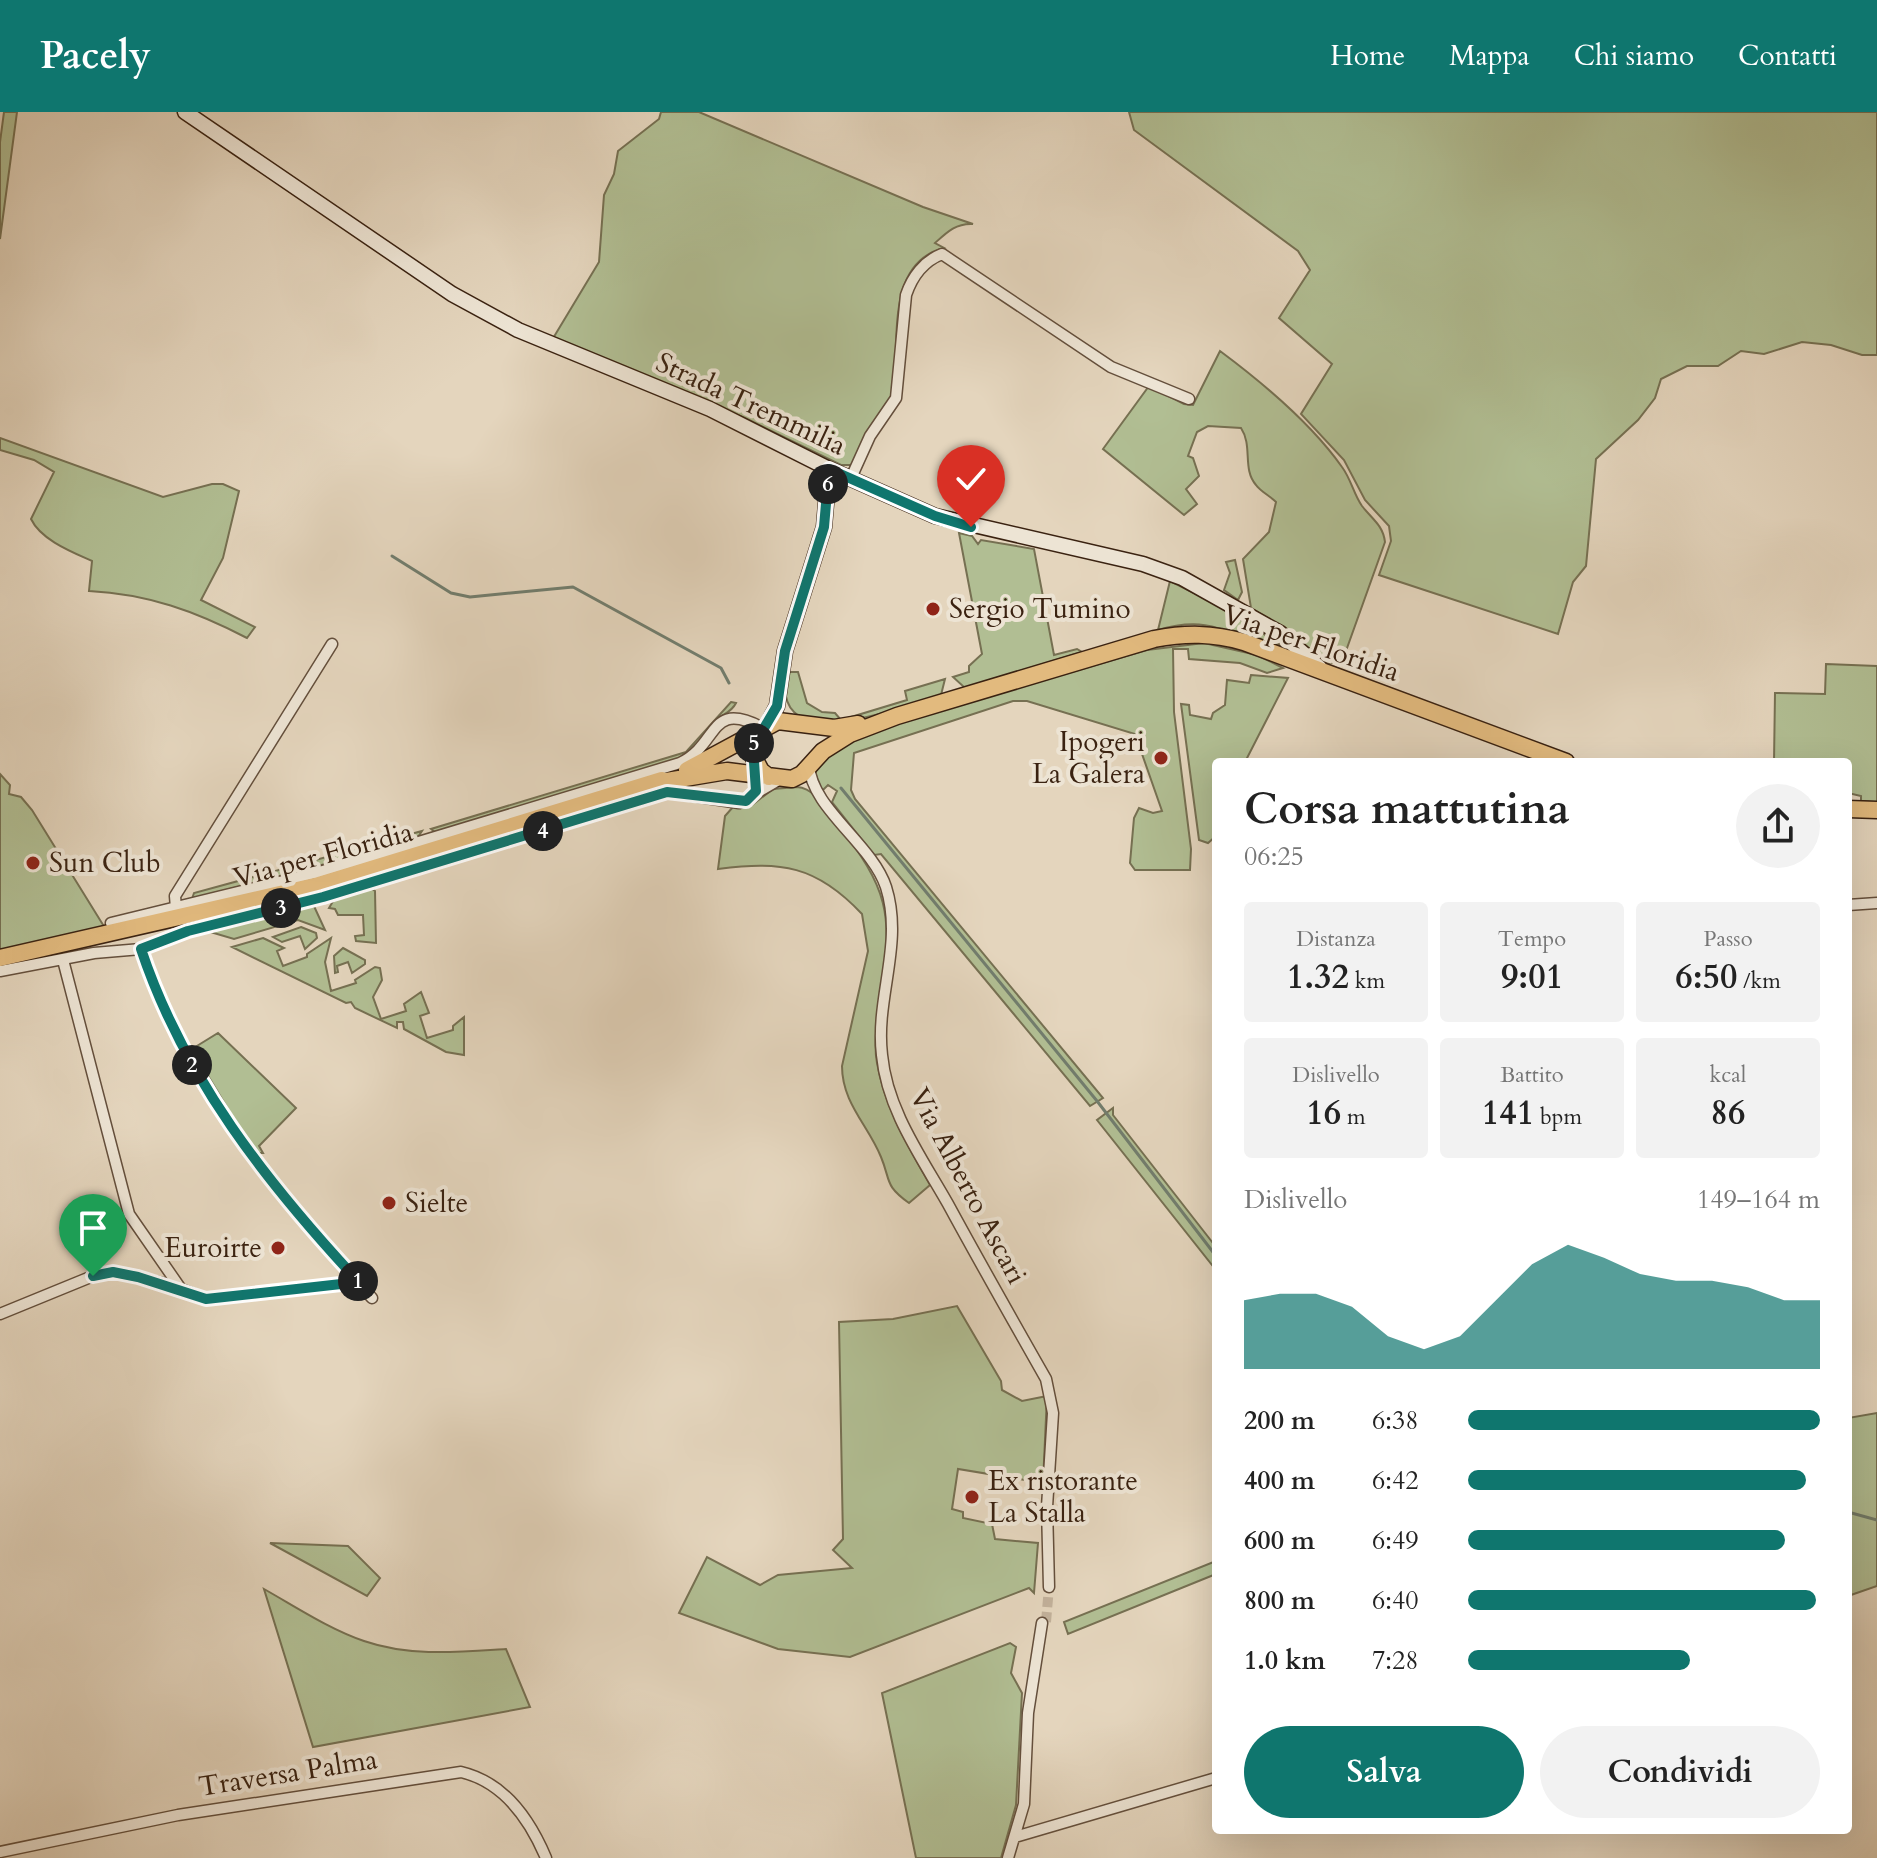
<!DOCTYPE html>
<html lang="it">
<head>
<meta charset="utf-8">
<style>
  :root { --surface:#fff; --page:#f2f2f2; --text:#222; --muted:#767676; --accent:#0f766e }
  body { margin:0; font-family:Cardo,serif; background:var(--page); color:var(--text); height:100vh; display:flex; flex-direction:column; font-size:30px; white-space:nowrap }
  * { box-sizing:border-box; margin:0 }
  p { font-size:26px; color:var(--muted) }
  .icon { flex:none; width:44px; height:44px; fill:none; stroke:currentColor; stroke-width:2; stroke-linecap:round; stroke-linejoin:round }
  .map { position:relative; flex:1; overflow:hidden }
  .details { position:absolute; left:1212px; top:646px; width:640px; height:1076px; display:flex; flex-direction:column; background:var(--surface); border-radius:8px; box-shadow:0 8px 32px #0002 }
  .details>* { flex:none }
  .pin { position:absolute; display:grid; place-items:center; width:68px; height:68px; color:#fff; margin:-82px -34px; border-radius:50% 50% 50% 0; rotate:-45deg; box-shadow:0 0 8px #0007 }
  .pin .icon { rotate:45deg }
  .km { position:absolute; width:40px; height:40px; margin:-20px; border-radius:50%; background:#222; color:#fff; font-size:22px; line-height:40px; text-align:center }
  .round { display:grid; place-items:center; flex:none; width:84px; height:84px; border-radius:42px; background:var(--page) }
  .summary { display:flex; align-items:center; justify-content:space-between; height:136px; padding:0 32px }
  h1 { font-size:44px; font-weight:600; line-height:60px }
  .figures { display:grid; grid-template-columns:repeat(3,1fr); gap:12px; height:136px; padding:8px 32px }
  .figures div { display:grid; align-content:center; border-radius:8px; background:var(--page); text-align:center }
  .figures b { font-size:34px; font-weight:600 }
  .figures small { font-size:22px; font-weight:400 }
  .figures p { font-size:22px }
  .chart { height:224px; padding:16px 32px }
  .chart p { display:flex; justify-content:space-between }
  .chart svg { width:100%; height:144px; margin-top:8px; fill:var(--accent); opacity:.7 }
  .button { display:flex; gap:16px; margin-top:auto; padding:16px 32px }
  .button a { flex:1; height:92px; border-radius:48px; background:var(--accent); color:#fff; font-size:32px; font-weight:600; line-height:92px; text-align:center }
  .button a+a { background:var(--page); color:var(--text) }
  ul { padding:0 32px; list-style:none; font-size:26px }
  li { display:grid; grid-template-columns:128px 96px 1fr; align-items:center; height:60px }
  li i { height:20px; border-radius:10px; background:var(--accent) }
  header { display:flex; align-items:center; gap:48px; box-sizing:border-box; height:112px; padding:0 40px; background:var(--accent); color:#fff }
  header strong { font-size:38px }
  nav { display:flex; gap:44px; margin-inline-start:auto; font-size:28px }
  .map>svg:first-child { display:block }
  .green { fill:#b1be93; stroke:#767052; stroke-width:2 }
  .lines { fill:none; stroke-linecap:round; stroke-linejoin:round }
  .stream { stroke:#727d6d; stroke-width:3 }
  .street-tunnel { stroke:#c2b19b; stroke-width:10; stroke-dasharray:10 5; stroke-linecap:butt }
  .street-casing { stroke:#644f3c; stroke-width:13 }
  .secondary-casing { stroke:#3a2211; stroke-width:17 }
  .primary-casing { stroke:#3a2211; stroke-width:19 }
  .street { stroke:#ede4d4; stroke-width:10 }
  .secondary { stroke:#ede4d4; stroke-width:14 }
  .primary { stroke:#e2ba7e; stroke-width:16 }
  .route-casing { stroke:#fff; stroke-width:16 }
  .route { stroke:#0f766e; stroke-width:10 }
  .poi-dot { fill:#8f2418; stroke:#ede4d4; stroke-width:3 }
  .labels { text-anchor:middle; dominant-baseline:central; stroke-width:8; stroke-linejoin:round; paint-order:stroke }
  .street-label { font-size:28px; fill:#3a2211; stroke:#ede4d4 }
  .poi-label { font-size:28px; fill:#3a2211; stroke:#ede4d4; text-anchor:start }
</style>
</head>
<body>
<header>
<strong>Pacely</strong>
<nav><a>Home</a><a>Mappa</a><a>Chi siamo</a><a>Contatti</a></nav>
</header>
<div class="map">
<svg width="1877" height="1746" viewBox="0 0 1877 1746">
  <rect width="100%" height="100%" fill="#e4d5bd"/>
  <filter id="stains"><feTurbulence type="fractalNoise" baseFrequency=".0025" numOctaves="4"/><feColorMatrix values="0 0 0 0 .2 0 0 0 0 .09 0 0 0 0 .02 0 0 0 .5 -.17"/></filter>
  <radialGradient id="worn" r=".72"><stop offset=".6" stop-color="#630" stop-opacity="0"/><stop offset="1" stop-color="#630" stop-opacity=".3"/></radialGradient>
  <!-- green -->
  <path class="green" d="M4,0H17L0,127V30Z
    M661,0H699L923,95L973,112C956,111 947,120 935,131L944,136C884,151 900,233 894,278C892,293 861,342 851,353H841L745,306L552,228L599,150L604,83L614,62L618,39L659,7Z
    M1129,0H1877V243H1862L1831,233L1802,230L1764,242L1741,239L1718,254H1687L1661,267L1655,286L1638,308L1596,347L1586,454L1573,470L1558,522L1379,463L1391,429L1389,414L1365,388L1344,348L1301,302L1332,252L1279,206L1310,158L1298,139L1134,18Z
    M1220,239C1263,271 1311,311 1342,355C1351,367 1354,383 1362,394C1372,407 1383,413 1385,430L1342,550L1327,551L1284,516L1251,496L1243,447L1269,420L1276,390C1270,384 1260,379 1256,373C1242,357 1253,334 1241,316L1208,314L1197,320L1188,344L1193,346L1199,364L1186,377L1197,392L1184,403L1103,337L1149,274L1184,292L1193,293Z
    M0,326L163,385L212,372H223L239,379L223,446L201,488L255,515L247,526C195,499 148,482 89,479L92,449C72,440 41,428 31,407L54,360L34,348L0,338Z
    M959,421L972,424L978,432L981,428L1034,437L1054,543L1077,537L1082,540L965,576L953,565L969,560V554L982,542Z
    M1235,448L1242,480L1238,488L1224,478L1230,461L1226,450Z
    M1170,469L1228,498L1286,537C1235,530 1218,500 1158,518Z
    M1204,531L1257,543L1283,556L1267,561L1240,551L1189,547L1188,537H1173L1174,600L1191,737L1190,758H1135L1130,751L1134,706L1139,696L1153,701L1162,699L1135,622L1027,589H1013L854,641L851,678L855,687L1103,986L1090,994L881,742L874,743L832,690L837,679L828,673L822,679L815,661L823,644L853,624L1147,538Z
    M1826,552L1877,554V690L1861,689V684L1848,681V650H1774L1775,581L1825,582Z
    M787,560H798L807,591L822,600L835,601L841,608L907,588L905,579L945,567L941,583C901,595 768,649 787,560Z
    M1251,563L1288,566L1245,650H1216V724L1208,731L1199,728L1181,592L1189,593L1190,603L1211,607L1213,601L1225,593L1227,568L1249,571Z
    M731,590L736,591C731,601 724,601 716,608C700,623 703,633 679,647L436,721L431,717L686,640Z
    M0,662L10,673L9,682L21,685L32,698L105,816L0,838Z
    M797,675C815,676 826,697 836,710C889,778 893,800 881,884C878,906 873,929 877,951C885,996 908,1034 930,1073L909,1091C884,1073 891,1069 881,1045C868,1013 842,991 842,954L868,839L862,802C816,753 781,749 718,757L725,704L733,695L752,693L773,677Z
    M422,719L416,728L192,787L194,781Z
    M370,776L375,779L376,831L356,829L355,824L364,823L363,803H338L335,797L329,796L335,786Z
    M313,792L325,818L298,808L234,827L207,819Z
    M301,815L316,821L317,826L305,837L300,824L282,830L273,825Z
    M263,826L284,836L277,839L283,854L307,845V842L331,826L325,850L331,879L356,871L355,868L375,855L380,856L382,868L373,885L381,907L406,899L404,892L421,880L429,901L420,904L427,926L453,918V914L464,905V943L446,940L404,917L403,910H397V916L355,896L351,890L346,891L232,835Z
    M343,836L365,848V852L352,861L348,850L337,854L338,860L335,861L334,844Z
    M218,921L296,996L259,1034L263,1041H257L246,1027L192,937Z
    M1113,996V1003L1216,1135V1158L1097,1008Z
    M957,1194L1001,1269L1002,1278L1022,1289L1047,1284L1043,1371L958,1357L952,1397L963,1400V1406L992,1412L995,1427L1038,1431L1034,1481L1029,1476L850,1545L778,1537L679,1501L707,1445L760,1473L778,1463L852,1456L833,1438L843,1427L839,1210L893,1207Z
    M1877,1301V1474L1848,1484V1306Z
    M270,1431L348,1434L380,1466L367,1484Z
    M1216,1449V1462L1068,1522L1064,1510Z
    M264,1477C296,1495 329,1517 364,1529C410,1545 459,1540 506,1537L530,1595L313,1635Z
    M1010,1531L1016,1535L1011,1561L1022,1581L1016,1693L1001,1746H916L882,1581Z"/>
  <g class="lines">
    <!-- stream -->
    <path class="stream" d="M392,444L451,481L470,485L573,475L721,556L729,571
      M841,676L1097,989L1216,1144
      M1848,1400L1877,1408"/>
    <!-- street-tunnel -->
    <path class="street-tunnel" d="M1046,1510L1049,1475"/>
    <defs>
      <path id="street" d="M851,366L870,324L896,286L906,183C912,165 924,149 942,142L1111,255L1189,287
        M809,653C811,696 872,732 886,775C904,832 875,886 882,943C887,998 922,1046 948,1092C980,1151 1013,1209 1046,1267L1053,1301L1047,1395L1049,1475
        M1848,793L1877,791
        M176,796L175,784L332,532
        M111,811L316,761L680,651C720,632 708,587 763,616
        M141,837C188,980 274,1075 372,1186
        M63,848L129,1102L181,1177
        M0,859L94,841L141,837L188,819L323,785L667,680L739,691L777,669
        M0,1202L93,1164L113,1160L171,1173L206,1187L359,1170
        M1015,1725L1216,1666
        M0,1740L178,1703L461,1660C504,1670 530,1708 546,1746
        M1008,1746L1024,1692L1028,1601L1042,1511"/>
      <path id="secondary" d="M185,0L452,182L518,218L710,297L829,357L935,404L1143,452L1182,466L1280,521L1320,556
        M767,613L777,594L785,539L824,415L829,357"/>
      <path id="primary" d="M760,619L753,644L761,659L769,665
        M687,658L778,609L834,616L858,612
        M655,671L727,659L792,667L802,662L823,639L850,622L897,604L1154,527C1186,521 1212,521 1244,530L1566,650
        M1848,697L1877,698
        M0,846L319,773L662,668"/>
    </defs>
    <!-- street casing -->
    <use href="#street" class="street-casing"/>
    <!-- secondary casing -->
    <use href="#secondary" class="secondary-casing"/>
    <!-- primary casing -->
    <use href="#primary" class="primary-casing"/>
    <!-- street -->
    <use href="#street" class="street"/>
    <!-- secondary -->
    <use href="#secondary" class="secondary"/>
    <!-- primary -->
    <use href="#primary" class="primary"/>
  </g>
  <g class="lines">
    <defs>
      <path id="route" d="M93,1164L113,1160L138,1165L206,1187L359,1170C267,1071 184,966 141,837L188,819L323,785L667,680L746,689L756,679L753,635L777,594L785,539L824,415L829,357L935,404L971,415"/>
    </defs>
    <!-- route casing -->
    <use href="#route" class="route-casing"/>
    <!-- route -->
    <use href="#route" class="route"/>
  </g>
  <!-- markers -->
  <g class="poi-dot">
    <circle cx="933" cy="497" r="8"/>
    <circle cx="1161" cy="646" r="8"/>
    <circle cx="33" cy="751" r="8"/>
    <circle cx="389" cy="1091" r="8"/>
    <circle cx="278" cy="1136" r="8"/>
    <circle cx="972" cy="1385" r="8"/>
  </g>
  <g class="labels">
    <!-- street labels -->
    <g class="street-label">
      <text transform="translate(751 292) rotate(25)">Strada Tremmilia</text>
      <text transform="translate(1311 531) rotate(19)">Via per Floridia</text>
      <text transform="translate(323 743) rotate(-15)">Via per Floridia</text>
      <text transform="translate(968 1074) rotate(62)">Via Alberto Ascari</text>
      <text transform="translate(288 1661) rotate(-9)">Traversa Palma</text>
    </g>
    <!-- poi labels -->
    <g class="poi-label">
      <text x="949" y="497">Sergio Tumino</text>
      <text x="1145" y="630" text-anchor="end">Ipogeri<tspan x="1145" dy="32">La Galera</tspan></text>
      <text x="49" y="751">Sun Club</text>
      <text x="405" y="1091">Sielte</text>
      <text x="262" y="1136" text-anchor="end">Euroirte</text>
      <text x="988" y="1369">Ex ristorante<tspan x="988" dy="32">La Stalla</tspan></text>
    </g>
  </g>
  <rect width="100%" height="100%" filter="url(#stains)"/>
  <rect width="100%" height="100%" fill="url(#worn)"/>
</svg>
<div class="pin" style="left:93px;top:1164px;background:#1e9e55"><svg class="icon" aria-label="arrive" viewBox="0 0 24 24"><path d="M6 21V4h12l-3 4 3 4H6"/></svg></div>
<div class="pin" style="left:971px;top:415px;background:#d93025"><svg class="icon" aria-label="check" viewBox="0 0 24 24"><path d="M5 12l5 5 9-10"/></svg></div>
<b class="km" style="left:358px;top:1169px">1</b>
<b class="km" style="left:192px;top:953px">2</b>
<b class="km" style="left:281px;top:796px">3</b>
<b class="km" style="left:543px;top:719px">4</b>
<b class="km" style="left:754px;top:631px">5</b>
<b class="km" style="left:828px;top:372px">6</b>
<section class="details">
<div class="summary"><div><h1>Corsa mattutina</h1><p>06:25</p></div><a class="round"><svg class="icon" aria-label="share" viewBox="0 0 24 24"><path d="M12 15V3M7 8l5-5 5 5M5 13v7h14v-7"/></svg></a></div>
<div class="figures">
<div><p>Distanza</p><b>1.32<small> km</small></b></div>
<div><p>Tempo</p><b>9:01</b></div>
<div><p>Passo</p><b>6:50<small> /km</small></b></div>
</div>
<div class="figures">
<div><p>Dislivello</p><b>16<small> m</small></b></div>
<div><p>Battito</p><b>141<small> bpm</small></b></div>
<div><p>kcal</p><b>86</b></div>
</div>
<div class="chart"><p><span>Dislivello</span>149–164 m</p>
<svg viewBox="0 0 160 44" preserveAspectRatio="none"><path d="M0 44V23L10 21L20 21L30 25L40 34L50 38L60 34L70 23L80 12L90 6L100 10L110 15L120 17L130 17L140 19L150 23L160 23V44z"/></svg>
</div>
<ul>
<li><b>200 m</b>6:38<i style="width:100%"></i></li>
<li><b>400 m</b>6:42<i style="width:96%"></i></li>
<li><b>600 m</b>6:49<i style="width:90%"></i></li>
<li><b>800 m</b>6:40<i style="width:99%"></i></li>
<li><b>1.0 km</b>7:28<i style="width:63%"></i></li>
</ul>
<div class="button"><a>Salva</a><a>Condividi</a></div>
</section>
</div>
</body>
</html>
